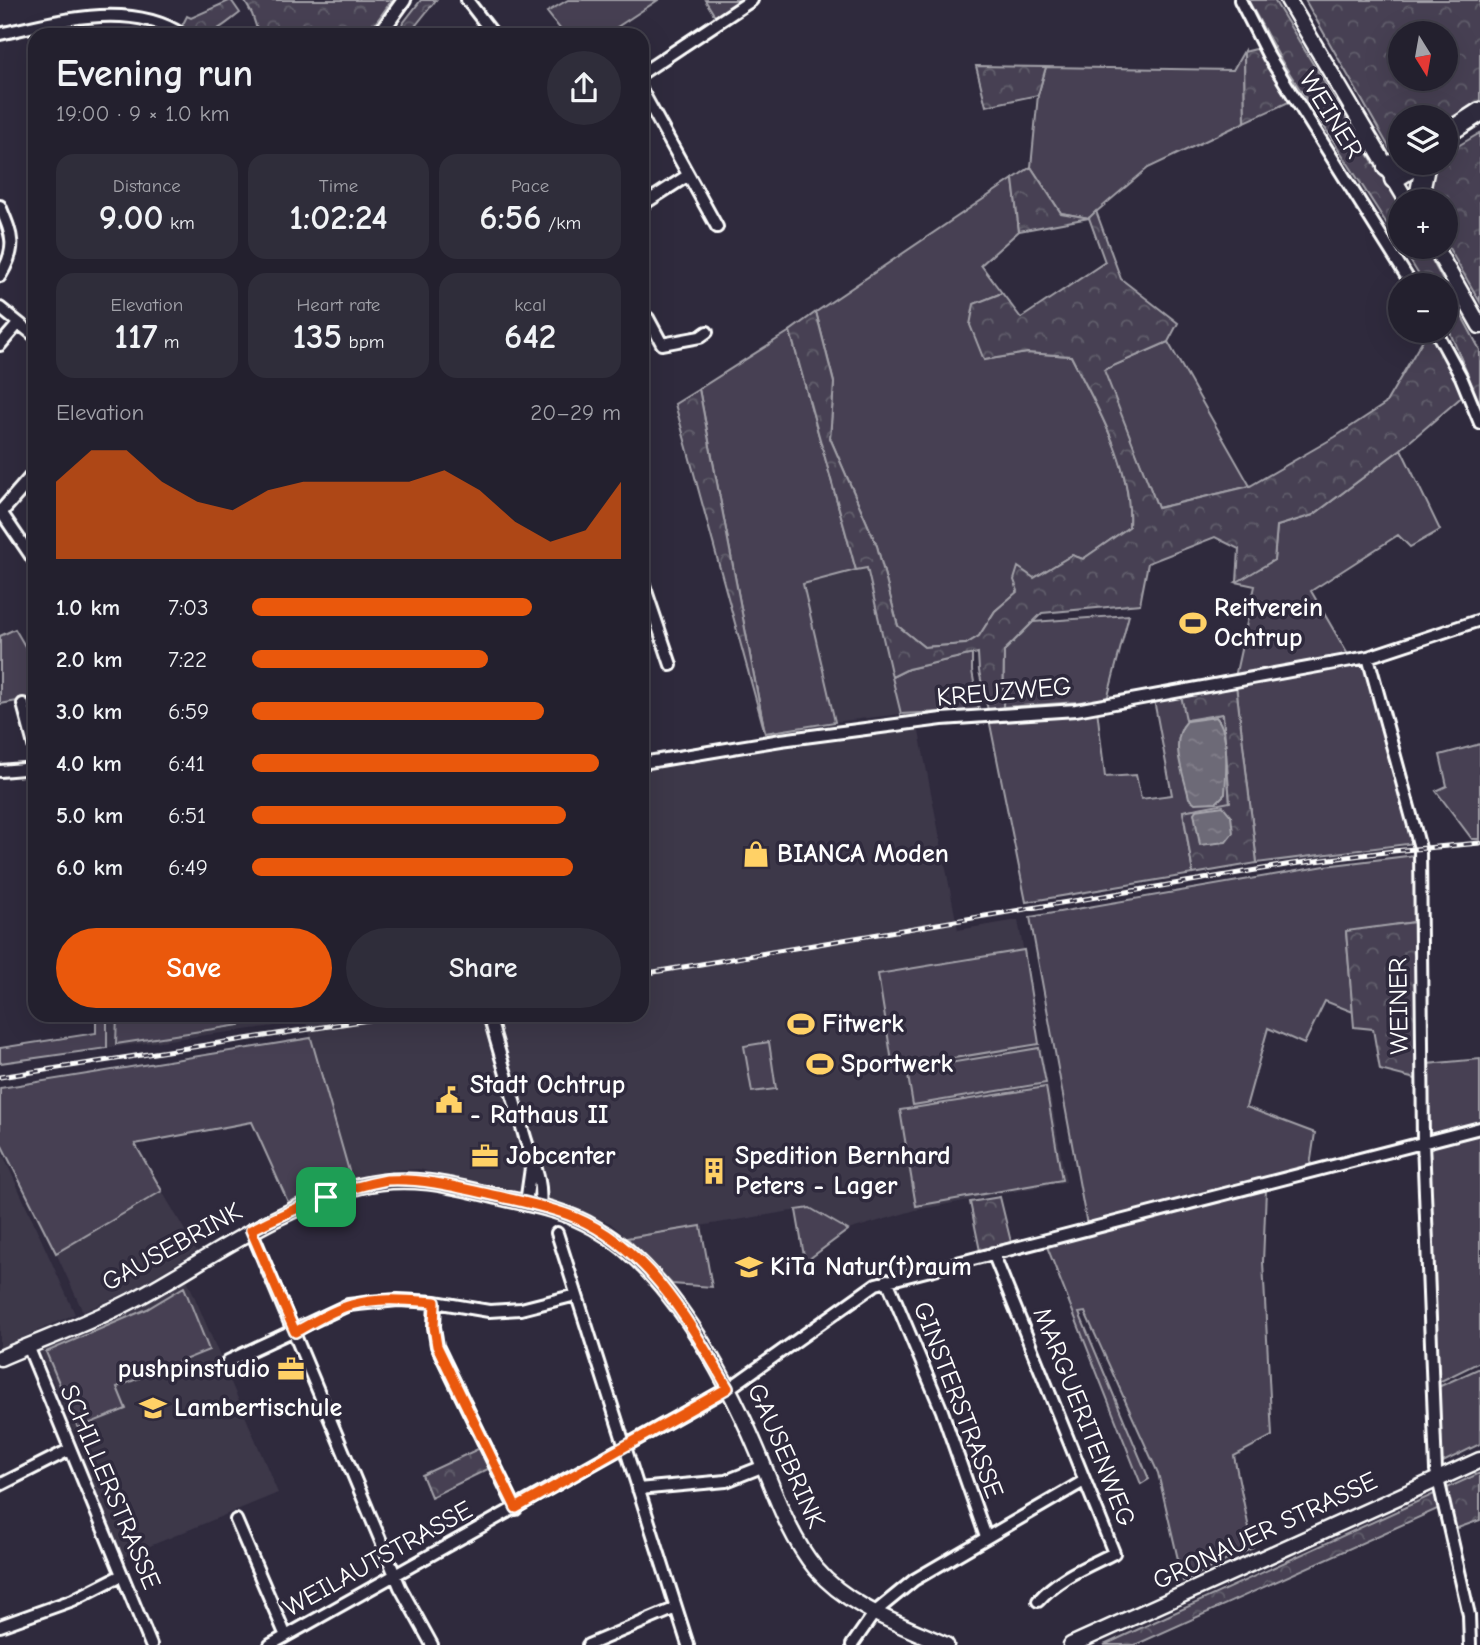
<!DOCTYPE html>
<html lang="en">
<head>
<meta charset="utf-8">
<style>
  :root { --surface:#23202e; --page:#2f2d3a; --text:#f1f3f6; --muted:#a3a3aa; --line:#403e4a; --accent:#ea580c }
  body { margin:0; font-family:"Comic Neue",sans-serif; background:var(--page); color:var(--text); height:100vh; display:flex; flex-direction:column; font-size:26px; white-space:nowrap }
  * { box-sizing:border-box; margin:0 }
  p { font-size:23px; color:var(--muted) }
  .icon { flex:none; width:38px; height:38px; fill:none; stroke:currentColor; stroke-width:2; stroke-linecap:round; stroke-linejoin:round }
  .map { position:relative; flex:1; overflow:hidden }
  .details { position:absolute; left:28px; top:28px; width:621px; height:994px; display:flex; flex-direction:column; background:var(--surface); border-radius:21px; box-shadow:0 7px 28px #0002,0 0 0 2px var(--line) }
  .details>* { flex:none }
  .needle { width:46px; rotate:169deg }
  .buttons { position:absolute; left:1388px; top:21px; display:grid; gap:14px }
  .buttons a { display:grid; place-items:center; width:70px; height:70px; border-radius:50%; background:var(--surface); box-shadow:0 7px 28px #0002,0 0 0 2px var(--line); font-size:35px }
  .pin { position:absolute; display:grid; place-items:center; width:60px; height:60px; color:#fff; margin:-30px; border-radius:14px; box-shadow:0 4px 10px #0006 }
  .round { display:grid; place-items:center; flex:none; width:74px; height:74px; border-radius:37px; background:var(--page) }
  .overview { display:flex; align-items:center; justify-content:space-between; height:119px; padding:0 28px }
  h1 { font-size:38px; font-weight:700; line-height:52px }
  .metrics { display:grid; grid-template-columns:repeat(3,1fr); gap:10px; height:119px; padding:7px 28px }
  .metrics div { display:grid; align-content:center; border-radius:18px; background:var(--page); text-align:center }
  .metrics b { font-size:35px; font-weight:700 }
  .metrics small { font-size:19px; font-weight:400 }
  .metrics p { font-size:19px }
  .chart { height:196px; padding:14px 28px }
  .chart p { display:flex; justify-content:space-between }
  .chart svg { width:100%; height:126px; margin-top:7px; fill:var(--accent); opacity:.7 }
  .button { display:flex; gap:14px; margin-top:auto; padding:14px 28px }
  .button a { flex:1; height:80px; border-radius:42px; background:var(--accent); color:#fff; font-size:28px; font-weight:700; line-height:80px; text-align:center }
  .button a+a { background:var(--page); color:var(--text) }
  ul { padding:0 28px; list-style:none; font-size:23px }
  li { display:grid; grid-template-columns:112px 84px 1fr; align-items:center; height:52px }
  li i { height:18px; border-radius:9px; background:var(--accent) }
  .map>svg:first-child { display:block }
  .built { fill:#3c3749 }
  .grass { fill:#464152; stroke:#a2a0a8; stroke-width:2 }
  .forest { fill:url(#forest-crowns); stroke:#a2a0a8; stroke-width:2; fill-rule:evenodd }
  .water { fill:url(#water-ripples); stroke:#a7a6ad; stroke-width:2 }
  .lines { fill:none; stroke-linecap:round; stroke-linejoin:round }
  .minor-casing { stroke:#fff; stroke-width:16 }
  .tertiary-casing { stroke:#fff; stroke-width:18 }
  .secondary-casing { stroke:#fff; stroke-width:19 }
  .trunk-casing { stroke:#fff; stroke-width:23 }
  .minor { stroke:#2f2a3d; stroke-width:10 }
  .tertiary { stroke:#2f2a3d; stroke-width:12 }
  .secondary { stroke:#2f2a3d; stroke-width:14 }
  .trunk { stroke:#2f2a3d; stroke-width:18 }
  .rail-casing { stroke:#fff; stroke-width:5 }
  .rail { stroke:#2f2a3d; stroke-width:2.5; stroke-dasharray:8; stroke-linecap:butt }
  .route-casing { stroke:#fff; stroke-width:14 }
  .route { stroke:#ea580c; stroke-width:9 }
  .labels { text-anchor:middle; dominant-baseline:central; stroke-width:7; stroke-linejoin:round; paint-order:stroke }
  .street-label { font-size:26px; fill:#fff; stroke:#2f2a3d }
  .poi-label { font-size:26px; font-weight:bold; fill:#fff; stroke:#2f2a3d; text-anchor:start }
</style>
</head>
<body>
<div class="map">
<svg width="1480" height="1645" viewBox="0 0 1480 1645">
  <defs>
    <pattern id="forest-crowns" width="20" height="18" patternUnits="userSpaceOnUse" patternTransform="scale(1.75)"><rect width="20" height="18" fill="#464152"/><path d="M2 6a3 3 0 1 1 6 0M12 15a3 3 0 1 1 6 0" fill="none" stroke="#625e6c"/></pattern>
    <pattern id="water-ripples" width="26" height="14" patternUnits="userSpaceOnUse" patternTransform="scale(1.75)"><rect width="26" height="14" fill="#6d6a77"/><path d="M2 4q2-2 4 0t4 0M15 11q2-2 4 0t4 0" fill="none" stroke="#83808b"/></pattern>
  </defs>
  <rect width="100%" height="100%" fill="#2f2a3d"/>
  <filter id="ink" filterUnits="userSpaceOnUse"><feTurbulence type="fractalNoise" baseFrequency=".0143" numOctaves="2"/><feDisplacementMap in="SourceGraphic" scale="14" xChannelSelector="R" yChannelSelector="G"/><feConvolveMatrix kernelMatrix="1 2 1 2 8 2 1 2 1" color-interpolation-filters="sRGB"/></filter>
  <g filter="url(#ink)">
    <!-- built -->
    <path class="built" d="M867,567L901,714L835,722L803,583Z
      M918,726L958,930L1018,920L1066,1182L916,1210L848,1230L810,1208L627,1238L610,1223L550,1201L419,1169L394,1170L351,1178L306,1022L107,1048L109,1015H642V770Z
      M0,1148L75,1314L0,1348Z
      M162,1191L197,1251L132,1290L83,1312L56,1253Z
      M187,1279L278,1493L121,1558L80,1457L83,1454L40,1351L141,1307Z"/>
    <!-- grass -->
    <path class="grass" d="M568,0H658L605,35H565L547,12Z
      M705,0H748L718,21Z
      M1244,51L1245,122L1148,168L1089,218L1061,213L1031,167L1038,95L1046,67L1233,70Z
      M1013,179L1019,231L981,265L1002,293L975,304L984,360L1027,353L1071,356C1098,409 1133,466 1129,527L1083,559L1072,555L1034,578L995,611L979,636L966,644L924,647L898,626L877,546L830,438L834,382L816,312Z
      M790,331L856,570L803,584L835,722L765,733L699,389Z
      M1168,342L1250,486L1158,508L1103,370Z
      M1401,449L1440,530L1410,547L1398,535L1311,591L1350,658L1235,677L1255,586L1236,582L1274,560L1277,526L1313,515Z
      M1129,615L1107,700L1003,707L1004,651L1033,622Z
      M15,629L29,653L35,649V698L0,704V636Z
      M972,654V671L979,710L901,714L892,677L908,669Z
      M1364,662L1415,843L1257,863L1236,685Z
      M1181,695L1223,714L1230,803L1183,811L1193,874L1026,902L989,719L1074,716L1097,709L1105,777L1136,775L1141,799L1172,795L1154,700Z
      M1480,744V839H1472L1436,791L1447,786L1440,755Z
      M1416,855L1415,922L1346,932L1353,1012L1325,1001L1304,1044L1268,1028L1246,1107L1315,1133L1310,1166L1087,1225L1030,917L1325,866Z
      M1024,950L1039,1044L893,1068L878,974Z
      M96,1015H107V1048L0,1063V1048L96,1033Z
      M117,1015H240V1025L116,1044Z
      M311,1038L351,1178L288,1202L252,1122L135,1144L162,1191L56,1253L0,1142V1088Z
      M769,1042L776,1089L752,1092L744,1046Z
      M1039,1048L1046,1083L913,1105L907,1070Z
      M1480,1059V1124L1428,1137L1427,1064Z
      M1046,1087L1062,1180L916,1206L900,1110Z
      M1480,1129V1362L1437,1383L1426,1145Z
      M1266,1189L1263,1262L1272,1436L1234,1456L1253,1548L1183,1581L1158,1473L1085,1312L1079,1313L1149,1479L1141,1484L1046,1244Z
      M810,1208L848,1230L805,1262L796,1210Z
      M701,1226L712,1287L672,1284L627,1238Z
      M184,1287L209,1350L117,1387L126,1409L78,1428L46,1352L147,1309Z
      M1480,1368V1444L1439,1464L1436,1388Z"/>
    <!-- forest -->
    <path class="forest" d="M231,0L240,13C221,27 204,46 181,28L187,16L191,18Z
      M244,0H392L367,35H259L252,14Z
      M421,0H436L408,35H394Z
      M1248,0H1274L1400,206V244L1281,60Z
      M1305,0H1480V103L1446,125V117H1400V151L1390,149ZM1400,33H1446V79H1400Z
      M1260,48L1291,101L1245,122L1244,52Z
      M976,66L1046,67L1038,95L986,106Z
      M1480,133V302L1446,243V201H1427L1423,190L1433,163H1446V153Z
      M1031,167L1061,213L1089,218L1096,211L1121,279L1178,323L1168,342L1104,370L1158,508L1250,486L1335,437L1385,404L1428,331H1432L1465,394L1401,449L1313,515L1277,526L1274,560L1237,582L1239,549L1215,537L1148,563L1140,604L1042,613L1004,651L1003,707L988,710L979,671L978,653L908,669L892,677L867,568L856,570L790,331L816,312L834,383L830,438L877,546L898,626L924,647L966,644L979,636L995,611L1018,591L1014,580L1018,567L1034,578L1072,555L1083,559L1129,527C1133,466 1098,409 1071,356L1027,353L984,360L970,325L974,304L1002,293L1021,318L1105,262L1089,218L1019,231L1013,179Z
      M1402,247H1425L1480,350V404L1446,323V285H1425Z
      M699,389L765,733L675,404Z
      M1236,685L1257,863L1193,874L1183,811L1230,802L1223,714L1186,720L1181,695Z
      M1415,922L1419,1080L1380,1070L1373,1029L1354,1027L1346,931Z
      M1000,1197L1011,1242L980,1251L970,1202Z
      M480,1448L490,1468L431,1497L422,1475Z
      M1480,1473V1520L1455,1529L1446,1505L1135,1645H1104Z"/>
    <!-- water -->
    <path class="water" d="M1216,717C1230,731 1226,775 1225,794L1217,802L1195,803L1189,798C1184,774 1168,741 1187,721Z
      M1223,806L1231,816L1233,833L1226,842L1200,845L1194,813L1196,810Z"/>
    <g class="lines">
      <defs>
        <path id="minor" d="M467,0L494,35
          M1240,0L1269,57L1412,285
          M0,34C57,21 130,0 183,35
          M642,73L752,0
          M642,91L717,227
          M642,205L687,176
          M0,206C12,235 18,247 0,276
          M0,308L35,336
          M642,316L648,318L662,344L700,337L707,332
          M1436,331L1461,377L1480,423
          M0,345L19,323
          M1,512L35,562
          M642,579L671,665
          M1368,657L1420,848L1423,1142L1436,1470L1469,1615L1470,1645
          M23,704L35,749
          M642,763L781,740L942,719L1076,710L1368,657L1480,620
          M0,771L35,768
          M489,1015C500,1055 512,1095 524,1134C532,1163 543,1175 540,1207
          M526,1203L532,1161
          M251,1230L400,1587L432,1645
          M557,1233L688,1645
          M993,1253L1114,1553C1086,1567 1059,1577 1038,1601
          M887,1280L942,1411L986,1537
          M435,1302L434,1327L437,1346L516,1509
          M28,1346L151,1645
          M228,1361L348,1305L398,1300L435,1302L489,1311L521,1309L576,1295
          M0,1485L69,1450
          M638,1489L726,1481L764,1466
          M236,1520L286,1636
          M0,1626L73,1600L122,1575
          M270,1645L734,1385L876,1284L1480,1128
          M588,1645L676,1608
          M852,1645L875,1612L914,1580L1084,1481"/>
        <path id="tertiary" d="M379,35L404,0
          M0,513L35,473"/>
        <path id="secondary" d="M1288,0L1407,201
          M1435,247L1480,326
          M0,1358C46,1338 95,1321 139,1297C212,1257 278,1207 360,1186C409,1173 455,1186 503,1198C535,1205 567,1211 595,1228C668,1269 725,1374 757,1450C774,1490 788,1535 816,1569C848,1607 902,1625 946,1645
          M1071,1645L1480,1460"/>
        <path id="trunk" d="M1446,134L1480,112
          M1387,167L1400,160
          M1394,179L1419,163
          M1418,201L1426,163"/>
      </defs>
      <!-- minor casing -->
      <use href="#minor" class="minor-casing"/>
      <!-- tertiary casing -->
      <use href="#tertiary" class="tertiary-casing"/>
      <!-- secondary casing -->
      <use href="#secondary" class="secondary-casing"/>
      <!-- trunk casing -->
      <use href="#trunk" class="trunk-casing"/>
      <!-- minor -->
      <use href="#minor" class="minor"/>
      <!-- tertiary -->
      <use href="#tertiary" class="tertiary"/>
      <!-- secondary -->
      <use href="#secondary" class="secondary"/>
      <!-- trunk -->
      <use href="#trunk" class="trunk"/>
      <defs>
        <path id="rail" d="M642,974L1292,864L1393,851L1480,843
          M0,1077L400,1015"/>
      </defs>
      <!-- rail casing -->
      <use href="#rail" class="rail-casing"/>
      <!-- rail -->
      <use href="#rail" class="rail"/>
    </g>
  </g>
  <g class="lines" filter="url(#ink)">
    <defs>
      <path id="route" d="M387,1180C425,1178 461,1188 497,1196C523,1202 550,1207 574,1217C649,1248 689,1322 728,1388L516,1508L437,1346L434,1327L435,1302C407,1300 378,1297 351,1305C332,1310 312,1323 295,1332L251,1230C294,1208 339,1189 387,1180Z"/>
    </defs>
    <!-- route casing -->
    <use href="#route" class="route-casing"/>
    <!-- route -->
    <use href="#route" class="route"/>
  </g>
  <!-- icons -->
  <defs>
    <symbol id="stadium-bare" viewBox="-9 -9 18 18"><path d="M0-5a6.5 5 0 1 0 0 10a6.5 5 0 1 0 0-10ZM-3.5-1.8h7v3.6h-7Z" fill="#ffd166" stroke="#2f2a3d" stroke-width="2.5" paint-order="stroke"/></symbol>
    <symbol id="shop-bare" viewBox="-9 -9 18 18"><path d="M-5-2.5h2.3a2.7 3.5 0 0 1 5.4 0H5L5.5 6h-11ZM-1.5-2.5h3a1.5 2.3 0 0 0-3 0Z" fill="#ffd166" stroke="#2f2a3d" stroke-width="2.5" paint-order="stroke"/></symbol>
    <symbol id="civic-bare" viewBox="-9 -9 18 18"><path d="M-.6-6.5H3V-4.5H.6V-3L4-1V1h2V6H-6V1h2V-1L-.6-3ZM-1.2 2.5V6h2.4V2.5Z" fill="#ffd166" stroke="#2f2a3d" stroke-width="2.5" paint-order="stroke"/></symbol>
    <symbol id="office-bare" viewBox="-9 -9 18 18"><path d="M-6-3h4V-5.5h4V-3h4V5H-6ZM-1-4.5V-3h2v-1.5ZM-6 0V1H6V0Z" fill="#ffd166" stroke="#2f2a3d" stroke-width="2.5" paint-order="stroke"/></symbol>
    <symbol id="building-bare" viewBox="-9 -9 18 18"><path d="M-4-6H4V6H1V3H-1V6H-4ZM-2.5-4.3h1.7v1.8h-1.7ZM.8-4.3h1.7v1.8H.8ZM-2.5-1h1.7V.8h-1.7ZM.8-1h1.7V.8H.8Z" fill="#ffd166" stroke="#2f2a3d" stroke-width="2.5" paint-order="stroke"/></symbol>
    <symbol id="school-bare" viewBox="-9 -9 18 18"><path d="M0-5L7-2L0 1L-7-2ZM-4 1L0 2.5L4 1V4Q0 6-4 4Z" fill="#ffd166" stroke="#2f2a3d" stroke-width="2.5" paint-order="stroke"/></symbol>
  </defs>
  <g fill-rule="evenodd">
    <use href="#stadium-bare" x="1174" y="604" width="38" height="38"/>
    <use href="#shop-bare" x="737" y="835" width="38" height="38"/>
    <use href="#stadium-bare" x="782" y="1005" width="38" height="38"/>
    <use href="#stadium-bare" x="801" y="1045" width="38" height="38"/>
    <use href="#civic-bare" x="430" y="1081" width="38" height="38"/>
    <use href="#office-bare" x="466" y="1137" width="38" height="38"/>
    <use href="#building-bare" x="695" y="1152" width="38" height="38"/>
    <use href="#school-bare" x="730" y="1248" width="38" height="38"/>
    <use href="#office-bare" x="272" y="1350" width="38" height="38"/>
    <use href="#school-bare" x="134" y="1389" width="38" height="38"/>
  </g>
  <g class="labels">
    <!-- street labels -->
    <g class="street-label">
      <text transform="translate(1331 115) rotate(58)">WEINER</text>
      <text transform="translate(1004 692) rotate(-5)">KREUZWEG</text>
      <text transform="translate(1399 1006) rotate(-91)">WEINER</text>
      <text transform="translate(172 1247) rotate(-29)">GAUSEBRINK</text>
      <text transform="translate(958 1400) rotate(69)">GINSTERSTRASSE</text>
      <text transform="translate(1084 1417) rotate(68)">MARGUERITENWEG</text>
      <text transform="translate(786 1456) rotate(66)">GAUSEBRINK</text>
      <text transform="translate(110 1487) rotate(67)">SCHILLERSTRASSE</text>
      <text transform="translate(1265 1531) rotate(-25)">GRONAUER STRASSE</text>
      <text transform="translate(378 1559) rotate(-29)">WEILAUTSTRASSE</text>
    </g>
    <!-- poi labels -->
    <g class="poi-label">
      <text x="1214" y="608">Reitverein<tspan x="1214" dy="30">Ochtrup</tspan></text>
      <text x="777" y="854">BIANCA Moden</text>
      <text x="822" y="1024">Fitwerk</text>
      <text x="841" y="1064">Sportwerk</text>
      <text x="470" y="1085">Stadt Ochtrup<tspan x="470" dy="30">- Rathaus II</tspan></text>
      <text x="506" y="1156">Jobcenter</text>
      <text x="735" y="1156">Spedition Bernhard<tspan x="735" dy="30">Peters - Lager</tspan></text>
      <text x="770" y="1267">KiTa Natur(t)raum</text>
      <text x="270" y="1369" text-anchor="end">pushpinstudio</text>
      <text x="174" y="1408">Lambertischule</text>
    </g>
  </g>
</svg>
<div class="buttons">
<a><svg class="needle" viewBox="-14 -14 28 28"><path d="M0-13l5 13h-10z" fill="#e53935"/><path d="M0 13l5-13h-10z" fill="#a3a3aa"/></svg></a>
<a><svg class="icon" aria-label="layers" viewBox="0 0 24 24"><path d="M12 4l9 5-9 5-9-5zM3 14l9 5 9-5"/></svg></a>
<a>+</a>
<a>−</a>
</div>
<div class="pin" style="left:326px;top:1197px;background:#1e9e55"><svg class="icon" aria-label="arrive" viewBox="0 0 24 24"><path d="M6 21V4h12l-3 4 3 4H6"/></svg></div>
<section class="details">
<div class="overview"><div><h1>Evening run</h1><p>19:00 · 9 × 1.0 km</p></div><a class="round"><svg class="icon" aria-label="share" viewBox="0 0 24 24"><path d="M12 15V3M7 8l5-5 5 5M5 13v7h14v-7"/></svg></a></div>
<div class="metrics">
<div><p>Distance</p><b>9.00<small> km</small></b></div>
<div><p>Time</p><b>1:02:24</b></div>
<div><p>Pace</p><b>6:56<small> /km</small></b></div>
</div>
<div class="metrics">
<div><p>Elevation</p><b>117<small> m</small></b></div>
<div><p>Heart rate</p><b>135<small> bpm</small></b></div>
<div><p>kcal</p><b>642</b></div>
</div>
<div class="chart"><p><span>Elevation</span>20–29 m</p>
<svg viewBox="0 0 160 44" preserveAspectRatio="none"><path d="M0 44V17L10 6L20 6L30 17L40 24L50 27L60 20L70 17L80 17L90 17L100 17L110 13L120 20L130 31L140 38L150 34L160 17V44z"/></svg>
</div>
<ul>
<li><b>1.0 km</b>7:03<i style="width:76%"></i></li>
<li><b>2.0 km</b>7:22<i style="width:64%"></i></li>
<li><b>3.0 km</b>6:59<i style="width:79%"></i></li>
<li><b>4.0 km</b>6:41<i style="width:94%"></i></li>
<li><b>5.0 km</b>6:51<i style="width:85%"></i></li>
<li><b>6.0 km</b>6:49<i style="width:87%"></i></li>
</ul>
<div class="button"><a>Save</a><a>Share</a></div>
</section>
</div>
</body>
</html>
